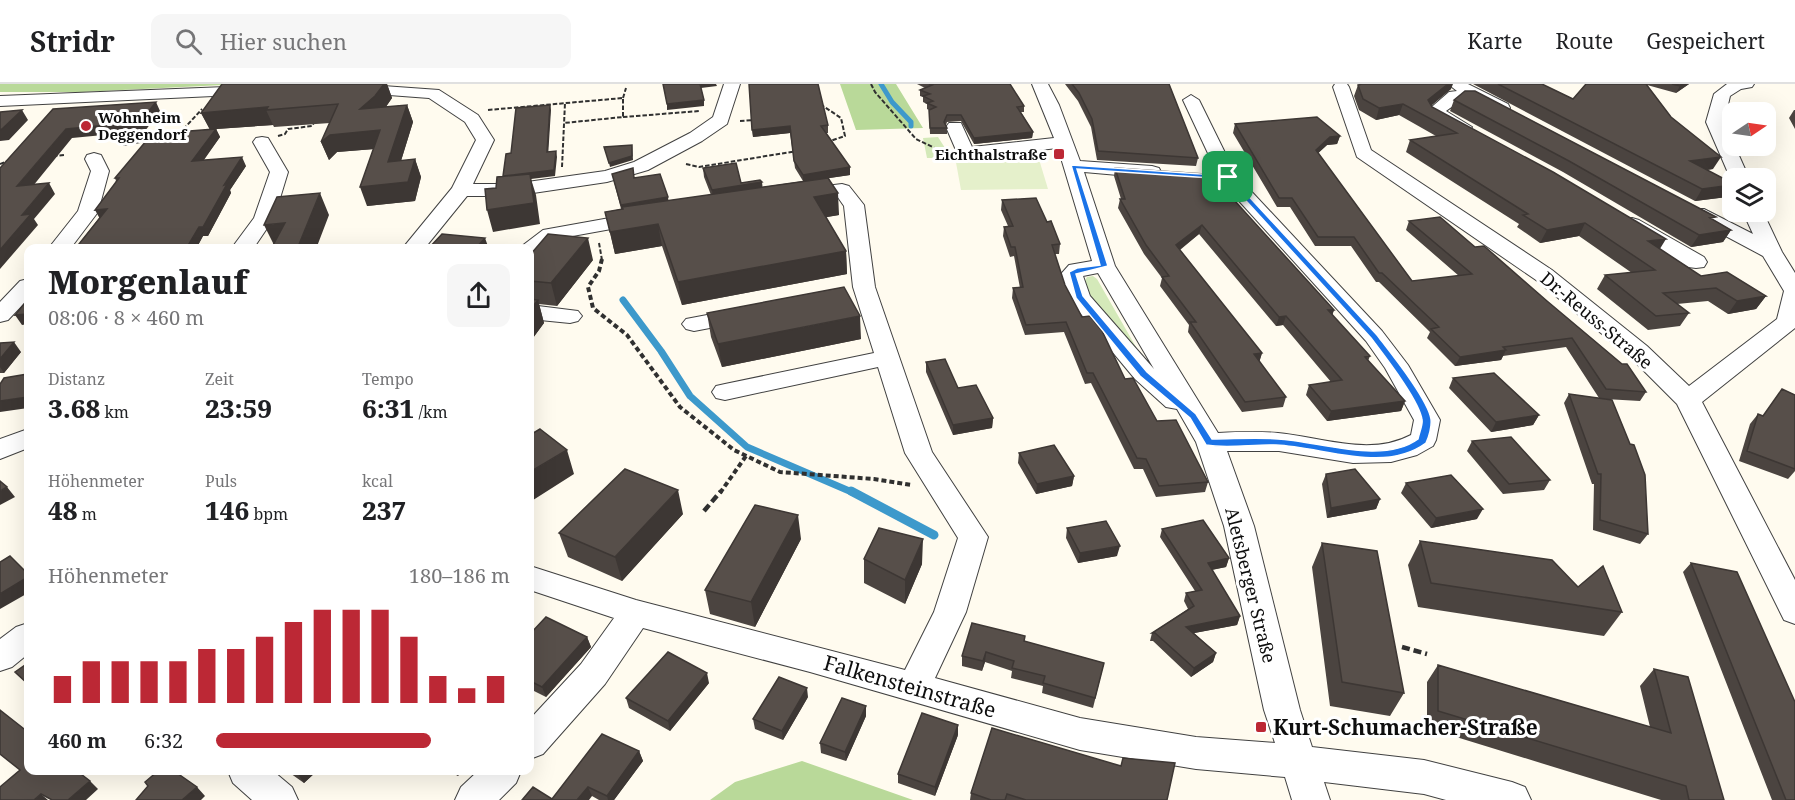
<!DOCTYPE html>
<html lang="de">
<head>
<meta charset="utf-8">
<style>
  :root { --surface:#fff; --page:#f6f6f6; --text:#202124; --muted:#757577; --line:#e0e0e0; --accent:#bc2835 }
  body { margin:0; font-family:"Noto Serif",serif; background:var(--page); color:var(--text); height:100vh; display:flex; flex-direction:column; font-size:22px; white-space:nowrap }
  * { box-sizing:border-box; margin:0 }
  p { font-size:20px; color:var(--muted) }
  .icon { flex:none; width:33px; height:33px; fill:none; stroke:currentColor; stroke-width:2; stroke-linecap:round; stroke-linejoin:round }
  .map { position:relative; flex:1; overflow:hidden }
  .drawer { position:absolute; left:24px; top:160px; width:510px; height:531px; display:flex; flex-direction:column; background:var(--surface); border-radius:12px; box-shadow:0 6px 24px #0002 }
  .drawer>* { flex:none }
  .needle { width:39px; rotate:77deg }
  .controls { position:absolute; left:1722px; top:18px; display:grid; gap:12px }
  .controls a { display:grid; place-items:center; width:54px; height:54px; border-radius:12px; background:var(--surface); box-shadow:0 6px 24px #0002; font-size:30px }
  .pin { position:absolute; display:grid; place-items:center; width:51px; height:51px; color:#fff; margin:-26px; border-radius:12px; box-shadow:0 3px 9px #0006 }
  .round { display:grid; place-items:center; flex:none; width:63px; height:63px; border-radius:12px; background:var(--page) }
  .overview { display:flex; align-items:center; justify-content:space-between; height:102px; padding:0 24px }
  h1 { font-size:33px; font-weight:800; line-height:45px }
  .figures { display:grid; grid-template-columns:repeat(3,1fr); gap:9px; height:102px; padding:6px 24px }
  .figures div { display:grid; align-content:center }
  .figures b { font-size:26px; font-weight:800 }
  .figures small { font-size:16px; font-weight:400 }
  .figures p { font-size:16px }
  .chart { height:168px; padding:12px 24px }
  .chart p { display:flex; justify-content:space-between }
  .chart svg { width:100%; height:108px; margin-top:6px; stroke:var(--accent); stroke-width:6 }
  ul { padding:0 24px; list-style:none; font-size:20px }
  li { display:grid; grid-template-columns:96px 72px 1fr; align-items:center; height:45px }
  li i { height:15px; border-radius:8px; background:var(--accent) }
  header { display:flex; align-items:center; gap:36px; box-sizing:border-box; height:84px; padding:0 30px; background:var(--surface); border-bottom:2px solid var(--line) }
  header strong { font-size:28px }
  nav { display:flex; gap:33px; margin-inline-start:auto; font-size:21px }
  .search { width:420px; height:54px; background:var(--page); display:flex; align-items:center; gap:15px; box-sizing:border-box; padding:0 21px; border-radius:12px; color:var(--muted); font-size:22px }
  .map>svg:first-child { display:block }
  .green { fill:#d4e9b9 }
  .forest { fill:#b9d999 }
  .pitch { fill:#e5f0cb }
  .lines { fill:none; stroke-linecap:round; stroke-linejoin:round }
  .stream-far2 { stroke:#3d99cb; stroke-width:5 }
  .stream-far1 { stroke:#3d99cb; stroke-width:7 }
  .stream { stroke:#3d99cb; stroke-width:9 }
  .minor-casing { stroke:#414141; stroke-width:2 }
  .path-far2 { stroke:#303030; stroke-width:2; stroke-dasharray:4.5 2; stroke-linecap:butt }
  .path-far1 { stroke:#303030; stroke-width:4; stroke-dasharray:5 3; stroke-linecap:butt }
  .path { stroke:#303030; stroke-width:4.5; stroke-dasharray:8 4; stroke-linecap:butt }
  .minor { fill:#fff; fill-rule:evenodd }
  .wall { fill:#4b4440 }
  .shaded-wall { fill:#3d3734 }
  .building { fill:#574f4a; stroke:#3d3734; stroke-width:1.5 }
  .route { fill:#1a73e8; stroke:#fff; stroke-width:1.5; fill-rule:evenodd }
  .poi-dot { fill:#bc2835; stroke:#fff; stroke-width:2 }
  .labels { text-anchor:middle; dominant-baseline:central; stroke-width:6; stroke-linejoin:round; paint-order:stroke }
  .far-poi-label { font-size:15px; font-weight:bold; fill:#0e0e0e; stroke:#fff; text-anchor:start }
  .street-label { font-size:18px; fill:#0e0e0e; stroke:#fff }
  .near-street-label { font-size:21px; fill:#0e0e0e; stroke:#fff }
  .near-poi-label { font-size:21px; font-weight:bold; fill:#0e0e0e; stroke:#fff; text-anchor:start }
</style>
</head>
<body>
<header>
<strong>Stridr</strong>
<div class="search"><svg class="icon" aria-label="search" viewBox="0 0 24 24"><circle cx="10" cy="10" r="6"/><path d="M15 15l6 6"/></svg>Hier suchen</div>
<nav><a>Karte</a><a>Route</a><a>Gespeichert</a></nav>
</header>
<div class="map">
<svg width="1795" height="716" viewBox="0 0 1795 716">
  <rect width="100%" height="100%" fill="#fffbef"/>
  <!-- green -->
  <path class="green" d="M938,53L945,64V74H927L923,54Z
    M1093,192L1097,195L1136,263H1131L1090,217L1083,200L1087,193Z"/>
  <!-- forest -->
  <path class="forest" d="M0,0H243L82,8H0Z
    M840,0H896L923,44L856,46Z
    M802,677L913,716H710L735,698Z"/>
  <!-- pitch -->
  <path class="pitch" d="M1038,72L1048,105L961,106L955,73Z"/>
  <g class="lines">
    <!-- stream-far2 -->
    <path class="stream-far2" d="M881,0L892,18L911,38V42"/>
    <!-- stream-far1 -->
    <path class="stream-far1" d="M623,216L661,267L690,312L747,363L854,409"/>
    <!-- stream -->
    <path class="stream" d="M851,407L934,451"/>
    <defs>
      <path id="minor" d="M355,0L439,6L478,31L494,56L473,100H513L605,87L634,78L690,49L713,33L724,0H740L727,40L702,57L648,86L607,98L513,112H467L424,165H402L452,104L476,56L465,38L429,14L349,8L347,5L349,2Z
        M1032,0H1048L1059,21L1080,77L1152,82L1159,84L1161,88L1159,92L1152,94L1084,88L1115,182L1218,349C1238,348 1258,347 1278,349C1321,353 1370,373 1411,351L1414,336L1385,284L1366,257L1221,97L1183,16L1191,11L1199,16L1236,91L1382,247L1408,281L1440,336L1436,356L1433,362L1417,371L1391,378L1353,379L1279,367H1227L1254,442L1300,626L1312,663L1424,676L1512,698L1525,703L1531,716H1446L1424,710L1324,698L1330,716H1292L1285,693L1196,685L1080,666L810,588L643,544L605,600L543,670L530,675V635L581,580L614,534L530,506V482L636,516L905,586L934,528L958,454L905,369L878,283L725,316L716,314L712,308L716,302L725,300L874,269L853,203L844,122L837,112L800,116L793,114L790,110L793,106L842,100L849,102L864,121L875,203L932,368L988,453L966,528L935,594L1080,634L1196,653L1275,659L1264,626L1224,442L1196,358L1177,325L1166,323L1135,295L1071,218L1061,190L1069,181L1092,177L1058,64L965,74L959,73L946,43L949,39H961L972,63L1054,54ZM1098,189L1154,285L1090,212L1083,192Z
        M1335,0H1347L1349,3L1371,66L1552,186L1647,262L1689,302L1777,235L1784,207L1763,172L1690,133L1687,129L1690,125H1704L1753,150L1743,128H1763L1782,168L1795,189V244L1702,318L1795,496V540L1784,536L1677,320L1629,272L1536,196L1357,73L1333,3Z
        M1448,0H1468L1508,20L1510,24L1508,28C1480,35 1482,0 1446,27L1472,43L1469,47H1457L1426,28L1449,8L1457,7Z
        M1727,0H1754L1752,3L1741,5L1730,12L1724,38L1749,94H1732V98L1706,38L1714,10Z
        M251,2L259,7L257,10L0,22V12Z
        M262,53L268,54L288,88L274,134L253,165H231L254,134L270,88L253,58L256,54Z
        M94,69L101,71L109,87L98,128L70,165H48L78,127L91,87L85,75L87,71Z
        M643,128L650,130L653,134L650,138L556,155L536,169L530,171V165H518L543,146Z
        M1632,134L1639,136L1704,173L1707,178L1704,183L1696,184L1688,183L1625,144L1622,140L1625,136Z
        M28,195V215L8,236L0,238V218L20,197Z
        M530,221L578,227L582,232L578,237L570,239L530,235Z
        M744,224L752,226L756,231L752,236L694,247L686,245L682,240L686,235Z
        M28,345V364L0,375V355Z
        M28,539V570L12,583L0,587V555L16,543Z
        M228,687H273L292,703L298,716H252L233,699Z
        M478,687H521L516,699L499,716H455L461,703Z"/>
    </defs>
    <!-- minor casing -->
    <use href="#minor" class="minor-casing"/>
    <!-- path-far2 -->
    <path class="path-far2" d="M871,0L875,8L916,55L943,68
      M623,14L626,4
      M820,23L823,22L841,34L845,52L827,58
      M488,26L623,14V33L564,39
      M623,33L700,27
      M740,37L756,36
      M179,50L202,25
      M278,52L285,50L288,45L312,42L315,37
      M123,61L151,56
      M53,72L64,71
      M0,80L10,76
      M686,80L699,83L797,67
      M562,83L565,19
      M599,159L602,176"/>
    <!-- path-far1 -->
    <path class="path-far1" d="M602,175L599,187L588,203L593,224L627,251L680,323L734,366L780,388L874,395L912,401
      M720,409L746,372"/>
    <!-- path -->
    <path class="path" d="M704,427L721,407
      M1402,563L1427,570"/>
    <!-- minor -->
    <use href="#minor" class="minor"/>
  </g>
  <!-- wall -->
  <path class="wall" d="M222,0H387L392,14L386,23L407,21L413,38L401,77L415,75L421,93L415,117L367,122L374,65L337,68L329,76L321,58L330,39L274,43L273,41L216,45L220,53L203,76L246,82L230,106L231,109L208,152H203L196,165H75L99,134L116,97L115,94L210,45L201,29Z
    M749,0L828,41V49H826L850,83V91L829,94L839,131L826,133L846,167L847,190L682,221L662,162L615,170L605,128L621,125L612,90L635,94L668,113V117L711,111L704,93L703,84L741,99L762,98V103L803,97L795,84L790,49L753,53Z
    M917,0H1010L1024,22V28H1021L1033,48L1032,54L974,60L961,37L947,38L946,41L947,44V50H930L929,26L927,25V20L923,18V13L920,12V6L925,4Z
    M1065,0H1169L1198,74L1196,82L1097,76L1091,43L1078,17Z
    M1473,0H1542L1573,15L1586,0H1689L1676,9L1647,1L1671,33L1713,85L1707,86L1732,99V103L1727,113L1695,117Z
    M1358,1L1451,5L1431,21L1432,23L1660,165L1701,192L1766,212L1756,225L1728,230L1708,217L1677,220L1689,229L1680,242L1648,246L1597,205L1605,191L1632,189L1579,152L1540,159L1517,143L1519,140L1406,68L1410,56L1436,52L1399,31L1376,36L1359,26L1354,12Z
    M1454,16L1714,136L1731,146L1723,158L1691,163L1563,88L1450,27Z
    M1794,26H1795V45L1789,34Z
    M1235,40L1340,52L1337,60L1327,61L1318,69L1412,197L1459,192L1406,146L1409,137L1646,308L1640,317L1605,315L1648,450L1640,460L1593,446L1594,400H1592L1564,319L1569,310L1599,314L1566,263L1503,272L1501,276L1455,282L1427,254L1430,248L1379,198H1376L1351,162H1315L1290,123H1277L1233,49Z
    M1115,84L1206,96L1334,226L1332,231L1370,272L1368,277L1405,317L1401,327L1327,337L1306,311L1309,301L1331,298L1283,241L1276,242L1199,150L1180,166L1262,269L1259,278L1286,313L1283,323L1242,328L1188,248L1189,241L1160,202L1162,194L1144,170L1118,124L1120,115H1121L1114,92Z
    M1002,116L1047,138L1060,160L1059,170H1055L1065,201L1082,233L1125,295L1157,337L1208,398L1205,408L1156,413L1143,385H1134L1091,299L1085,300L1064,248L1025,251L1012,214L1013,204H1020L1014,172L1010,173L1003,152L1004,143L1008,142L1001,126Z
    M530,171L593,176L557,222L539,220L544,239L530,258Z
    M707,229L861,255L722,283L711,253Z
    M0,259L21,268L4,289H0Z
    M926,278L993,334L992,344L953,351L926,288Z
    M1453,294L1539,331L1533,341L1491,348L1449,304Z
    M1782,305L1795,311V387L1788,395L1739,377L1750,340L1758,330L1763,332Z
    M1472,357L1550,396L1544,406L1503,410L1467,367Z
    M1019,369L1074,392L1072,402L1036,410L1018,379Z
    M1326,390L1380,415L1376,425L1327,434L1322,400Z
    M1406,399L1477,435L1431,444L1401,409Z
    M683,430L622,497L568,473L559,449Z
    M1067,444L1117,472L1078,479L1066,454Z
    M1162,445L1229,474L1226,483L1212,486L1240,532L1237,541L1194,549L1216,569L1213,578L1191,593L1153,557H1150L1152,549L1188,525L1184,517L1186,509L1195,507L1160,453Z
    M801,455L755,543L710,530L705,506Z
    M1420,457L1578,503L1622,528L1604,552L1418,523L1408,481Z
    M1322,459L1404,609L1390,632L1330,622L1312,483Z
    M864,475L922,480L905,520L864,499Z
    M1691,479L1795,716H1772L1683,488Z
    M530,550L587,553L591,563L546,613L530,605Z
    M1025,552L1024,557L1104,579L1093,624L1042,609L1043,602L1011,594L1012,587L985,578L982,587L962,582V572Z
    M1438,581L1650,643L1640,602L1654,585L1724,716H1661L1427,644V598Z
    M709,599L670,647L629,624L626,614Z
    M808,613L783,656L755,645L753,635Z
    M866,622V632L846,677L821,669L820,659Z
    M958,651L935,712L898,699V690Z
    M639,667L643,677L614,716H599L592,712L552,715Z
    M287,687H317L304,699Z
    M448,687H461L458,692Z
    M971,709L1167,716H970Z"/>
  <!-- shaded-wall -->
  <path class="shaded-wall" d="M384,0H387L392,14L381,29L360,25Z
    M700,0H716L717,2L701,4Z
    M1448,0H1453L1451,5L1424,28L1428,16Z
    M1683,0H1689L1676,9L1680,2Z
    M704,16V22L667,26V20Z
    M156,18L160,27L145,47L72,54L24,113L17,102L66,45Z
    M1403,20L1399,31L1376,36L1379,24Z
    M407,21L413,38L395,96L388,78Z
    M550,21L551,26L548,73L547,68Z
    M268,23L266,26L273,41L216,45L220,53L197,86L192,77L210,46L201,29Z
    M22,26L28,36L9,56L0,57V46Z
    M790,42V49L753,53L752,46Z
    M380,46L387,64L337,68L329,76L321,58L330,51Z
    M1033,48L1032,54L974,60V54Z
    M1340,52L1337,60L1327,61L1313,74L1316,66L1330,53Z
    M632,61L633,76L610,83L609,79Z
    M556,67L557,73L555,92L531,95L536,111L540,140L493,148L487,126L504,98Z
    M242,73L246,82L230,106L231,109L208,152H203L196,165H186L224,101Z
    M1721,73L1713,85L1684,89L1690,77Z
    M415,75L421,93L415,117L367,122L360,103Z
    M850,83V91L803,98V91Z
    M762,98L763,107L713,115L712,106Z
    M49,99L55,110L34,135L38,141L0,185V166L22,131Z
    M1732,101V103L1727,113L1695,117L1702,105Z
    M320,109L329,131L316,165L298,163Z
    M838,109L839,131L816,135L814,113Z
    M668,113L669,122L622,130L621,121Z
    M107,125L100,135L95,126Z
    M285,139L275,163L264,141Z
    M1585,139L1579,152L1540,159L1547,146Z
    M658,140L662,162L615,170L610,148Z
    M1202,141L1199,150L1174,170L1176,161Z
    M1731,146L1723,158L1691,163L1699,151Z
    M485,154L489,165H475Z
    M588,154L593,176L557,222L551,199Z
    M1666,155L1658,168L1648,157Z
    M846,167L847,190L682,221L678,198Z
    M1766,212L1756,225L1728,230L1737,217Z
    M538,216L544,239L530,258V226Z
    M1328,226H1334L1331,235Z
    M28,230V240L22,241L15,231Z
    M860,232L861,255L722,283L718,260Z
    M1286,232L1283,241L1276,242L1279,233Z
    M14,258L21,268L4,289L0,283V275Z
    M1506,266L1501,276L1455,282L1460,273Z
    M1262,269L1259,279L1254,270Z
    M28,313V324L0,328V317Z
    M1405,317L1401,327L1327,337L1331,327Z
    M1539,331L1533,341L1491,348L1496,338Z
    M993,334L992,344L953,351V341Z
    M567,366L574,390L530,418V388Z
    M1074,392L1072,402L1036,410L1037,400Z
    M7,403L15,413L0,421V407Z
    M678,406L683,430L622,497L615,473Z
    M1380,415L1376,425L1327,434L1331,424Z
    M1483,425L1477,435L1431,444L1436,434Z
    M798,431L801,455L755,543L751,518Z
    M923,455L922,480L905,520V496Z
    M1120,462L1117,472L1078,479L1080,469Z
    M1229,474L1226,483L1205,487L1208,479Z
    M28,493V509L0,525V510Z
    M1240,532L1237,541L1184,551L1186,543Z
    M587,553L591,563L546,613L542,603Z
    M986,568L985,578L982,587L983,577Z
    M1216,569L1213,578L1191,593L1194,584Z
    M707,589L709,599L670,647L668,637Z
    M807,604L808,613L783,656L782,647Z
    M866,622V632L846,677L845,668Z
    M958,641V651L935,712V703Z
    M639,667L643,677L614,716H608L607,712Z
    M299,687H317L304,699L297,689Z
    M455,687H461L458,692Z
    M90,697L98,705L86,716H68Z
    M197,703L205,712L201,716H182Z
    M588,703L592,712L589,716H577Z
    M41,710L48,716H34Z"/>
  <!-- building -->
  <path class="building" d="M222,0H384L375,12L360,25L407,21L388,78L415,75L408,98L360,103L380,46L330,51L321,58L338,20L266,26L268,23L201,29Z
    M663,0H700L704,16L667,20Z
    M749,0H818L828,41L821,42L850,83L803,91L794,77L790,42L752,46Z
    M929,0H1010L1024,22L1017,23L1033,48L974,54L961,31H947L944,38L947,44H930L929,26L936,23L927,19L933,17L923,12L930,10L920,6L932,1Z
    M1072,0H1169L1198,74L1098,67L1092,35L1079,9Z
    M1362,0H1448L1428,16L1432,23L1553,88L1666,155L1648,157L1701,192L1727,188L1766,212L1737,217L1716,204L1663,209L1689,229L1656,232L1605,191L1655,186L1585,139L1547,146L1523,131L1528,130L1410,56L1457,49L1403,20L1379,24L1363,15L1358,1Z
    M1498,0H1542L1573,15L1586,0H1646L1671,33L1721,73L1690,77L1732,99V101L1702,105Z
    M1672,0H1683L1680,2Z
    M1465,7H1475L1716,133L1710,134L1731,146L1699,151L1569,77L1454,16Z
    M156,18L140,38L66,45L17,102L49,99L22,131L31,130L0,166V84L53,25Z
    M550,21L547,68L556,67L554,86L503,92L506,70L511,69L516,24Z
    M22,26L2,45L0,46V28Z
    M1317,33L1340,52L1330,53L1316,66L1412,197L1472,190L1409,137L1440,133L1475,163L1484,162L1547,217L1622,280H1627L1646,308L1606,305L1572,254L1503,263L1506,266L1460,273L1431,245L1439,243L1382,189H1379L1354,153H1318L1292,114H1279L1235,40Z
    M216,45L192,77L242,73L224,101L227,100L203,143H199L186,165H75L107,125L95,126L119,94H115L152,50Z
    M632,61V72L609,79L604,63Z
    M736,79L741,99L760,96L762,98L712,106L703,84Z
    M633,84L634,94L660,90L668,113L621,121L612,90Z
    M1115,84L1204,90L1206,96L1215,95L1334,226H1328L1370,272L1365,273L1405,317L1331,327L1309,301L1342,296L1286,232L1279,233L1202,141L1176,161L1262,269L1254,270L1286,313L1245,318L1190,238H1196L1162,193L1169,192L1146,161L1120,115H1125Z
    M530,90L534,119L487,126L485,105L496,104L497,93Z
    M828,94L838,109L814,113L846,167L678,198L658,140L610,148L605,128L623,125L622,123Z
    M320,109L298,163L323,161L321,165H271L285,139L264,141L277,113Z
    M1036,114L1047,138L1051,137L1060,160L1052,161L1065,201L1082,233L1090,232L1102,247L1125,295L1133,294L1157,337L1176,336L1208,398L1159,402L1146,375L1137,374L1093,289H1087L1066,238L1026,241L1013,204L1023,203L1015,163H1011L1004,143L1013,142L1002,116Z
    M442,150L485,154L475,165H428Z
    M548,150L588,154L551,199L530,197V171Z
    M844,203L860,232L718,260L707,229Z
    M28,215V230L15,231Z
    M530,215L538,216L530,226Z
    M14,258L0,275V259Z
    M945,275L958,304L976,301L993,334L953,341L926,278Z
    M1494,289L1539,331L1496,338L1453,294Z
    M28,290V313L0,317V300L4,294Z
    M1782,305L1795,311V385L1747,367L1758,330L1763,332Z
    M1569,310L1612,316L1630,360L1634,361L1645,391L1648,450L1600,436L1601,390H1598Z
    M540,345L567,366L530,388V351Z
    M1511,353L1550,396L1509,400L1472,357Z
    M1054,361L1074,392L1037,400L1019,369Z
    M625,385L678,406L615,473L559,449Z
    M1355,385L1380,415L1331,424L1326,390Z
    M1451,391L1483,425L1436,434L1406,399Z
    M0,397L7,403L0,407Z
    M755,421L798,431L751,518L705,506Z
    M1203,436L1229,474L1208,479L1240,532L1186,543L1216,569L1194,584L1155,549H1152L1194,522L1186,509L1202,506L1162,445Z
    M1106,437L1120,462L1080,469L1067,444Z
    M879,444L923,455L905,496L864,475Z
    M1420,457L1552,476L1578,503L1603,482L1622,528L1431,499Z
    M1322,459L1377,467L1404,609L1342,598Z
    M10,472L28,490V493L0,510V478Z
    M1691,479L1737,488L1795,618V716H1786Z
    M546,533L587,553L542,603L530,597V550Z
    M972,539L1025,552L1024,557L1104,579L1095,614L1043,599L1045,592L1012,584L1014,577L986,568L983,577L962,572Z
    M668,568L707,589L668,637L626,614Z
    M28,579V600L15,588Z
    M1438,581L1671,649L1654,585L1688,593L1724,716H1689L1686,702L1438,627Z
    M779,593L807,604L782,647L753,635Z
    M842,614L866,622L845,668L820,659Z
    M0,626L28,648V687H77L90,697L68,716H52L41,710L34,716H0V703L20,686L0,670Z
    M922,629L958,641L935,703L898,690Z
    M992,644L1121,682L1123,674L1175,679L1167,716H1026L1007,710L1005,716H991L971,709Z
    M602,650L639,667L607,712L588,703L577,716H522L533,703L552,715Z
    M158,687H174L197,703L182,716H136L148,702L145,698Z"/>
  <!-- route -->
  <path class="route" d="M1071,81L1230,92L1377,251C1390,268 1428,315 1431,335C1432,342 1429,353 1426,359C1384,390 1324,363 1276,361C1254,360 1228,365 1206,361L1190,334L1140,292L1076,214L1069,188L1077,184L1100,181ZM1077,85L1226,95L1371,254C1383,270 1420,317 1422,336C1423,341 1419,349 1418,355C1383,381 1318,357 1278,355C1256,353 1234,355 1212,355L1196,330L1147,288L1083,212L1076,190L1108,182Z"/>
  <!-- markers -->
  <g class="poi-dot">
    <circle cx="86" cy="42" r="6"/>
    <rect x="1053" y="64" width="12" height="12" rx="3"/>
    <rect x="1255" y="637" width="12" height="12" rx="3"/>
  </g>
  <g class="labels">
    <!-- far-poi labels -->
    <g class="far-poi-label">
      <text x="98" y="33">Wohnheim<tspan x="98" dy="17">Deggendorf</tspan></text>
      <text x="1047" y="70" text-anchor="end">Eichthalstraße</text>
    </g>
    <!-- street labels -->
    <g class="street-label">
      <text transform="translate(1597 236) rotate(40)">Dr.-Reuss-Straße</text>
      <text transform="translate(1251 501) rotate(76)">Aletsberger Straße</text>
    </g>
    <!-- near-street labels -->
    <g class="near-street-label">
      <text transform="translate(910 602) rotate(16)">Falkensteinstraße</text>
    </g>
    <!-- near-poi labels -->
    <g class="near-poi-label">
      <text x="1273" y="643">Kurt-Schumacher-Straße</text>
    </g>
  </g>
</svg>
<div class="controls">
<a><svg class="needle" viewBox="-14 -14 28 28"><path d="M0-13l5 13h-10z" fill="#e53935"/><path d="M0 13l5-13h-10z" fill="#757577"/></svg></a>
<a><svg class="icon" aria-label="layers" viewBox="0 0 24 24"><path d="M12 4l9 5-9 5-9-5zM3 14l9 5 9-5"/></svg></a>
</div>
<div class="pin" style="left:1228px;top:93px;background:#1e9e55"><svg class="icon" aria-label="arrive" viewBox="0 0 24 24"><path d="M6 21V4h12l-3 4 3 4H6"/></svg></div>
<section class="drawer">
<div class="overview"><div><h1>Morgenlauf</h1><p>08:06 · 8 × 460 m</p></div><a class="round"><svg class="icon" aria-label="share" viewBox="0 0 24 24"><path d="M12 15V3M7 8l5-5 5 5M5 13v7h14v-7"/></svg></a></div>
<div class="figures">
<div><p>Distanz</p><b>3.68<small> km</small></b></div>
<div><p>Zeit</p><b>23:59</b></div>
<div><p>Tempo</p><b>6:31<small> /km</small></b></div>
</div>
<div class="figures">
<div><p>Höhenmeter</p><b>48<small> m</small></b></div>
<div><p>Puls</p><b>146<small> bpm</small></b></div>
<div><p>kcal</p><b>237</b></div>
</div>
<div class="chart"><p><span>Höhenmeter</span>180–186 m</p>
<svg viewBox="0 0 160 44" preserveAspectRatio="none"><path d="M5 44V33M15 44V27M25 44V27M35 44V27M45 44V27M55 44V22M65 44V22M75 44V17M85 44V11M95 44V6M105 44V6M115 44V6M125 44V17M135 44V33M145 44V38M155 44V33"/></svg>
</div>
<ul>
<li><b>460 m</b>6:32<i style="width:73%"></i></li>
</ul>
</section>
</div>
</body>
</html>
